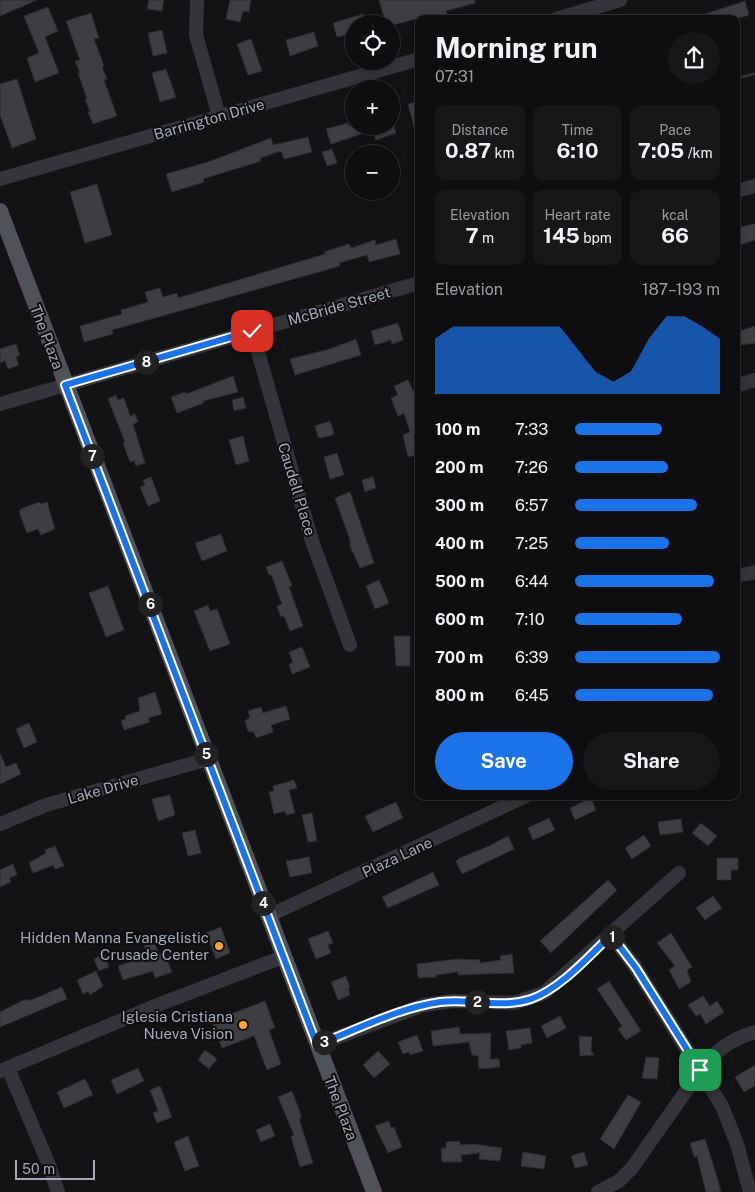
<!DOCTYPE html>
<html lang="en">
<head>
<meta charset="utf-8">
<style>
  :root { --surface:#0e0e10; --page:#171719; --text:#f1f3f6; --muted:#9b9c9f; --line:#2e2e30; --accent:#1a73e8 }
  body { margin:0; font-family:"Public Sans",sans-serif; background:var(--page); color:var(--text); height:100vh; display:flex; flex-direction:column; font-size:19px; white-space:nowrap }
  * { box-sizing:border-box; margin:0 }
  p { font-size:16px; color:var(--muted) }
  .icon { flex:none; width:28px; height:28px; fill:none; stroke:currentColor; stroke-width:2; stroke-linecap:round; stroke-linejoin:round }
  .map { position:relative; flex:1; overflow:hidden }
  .details { position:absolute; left:415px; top:15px; width:325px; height:785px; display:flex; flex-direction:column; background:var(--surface); border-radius:10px; box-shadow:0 2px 8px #0003,0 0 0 1px var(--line) }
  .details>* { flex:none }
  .buttons { position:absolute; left:345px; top:15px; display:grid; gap:10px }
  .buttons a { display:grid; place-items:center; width:55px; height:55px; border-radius:50%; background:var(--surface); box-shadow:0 2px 8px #0003,0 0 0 1px var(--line); font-size:25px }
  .scale { position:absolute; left:15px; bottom:12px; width:80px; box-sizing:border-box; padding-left:5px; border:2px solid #a4abb6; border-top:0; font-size:14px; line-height:18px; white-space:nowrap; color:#a4abb6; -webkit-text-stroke:4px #0e0e10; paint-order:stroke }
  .pin { position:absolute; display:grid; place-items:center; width:42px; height:42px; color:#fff; margin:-21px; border-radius:10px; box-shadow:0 2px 8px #0006 }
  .km { position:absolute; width:25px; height:25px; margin:-12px; border-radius:50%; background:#222; color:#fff; font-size:14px; line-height:25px; text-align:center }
  .round { display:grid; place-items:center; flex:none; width:52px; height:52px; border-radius:26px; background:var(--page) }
  .summary { display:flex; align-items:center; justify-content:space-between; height:85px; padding:0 20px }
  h1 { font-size:28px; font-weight:700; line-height:38px }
  .metrics { display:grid; grid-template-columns:repeat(3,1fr); gap:8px; height:85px; padding:5px 20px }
  .metrics div { display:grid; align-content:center; border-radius:10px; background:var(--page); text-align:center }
  .metrics b { font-size:21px; font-weight:700 }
  .metrics small { font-size:14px; font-weight:400 }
  .metrics p { font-size:14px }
  .chart { height:140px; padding:10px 20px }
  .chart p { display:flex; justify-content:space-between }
  .chart svg { width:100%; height:90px; margin-top:5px; fill:var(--accent); opacity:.7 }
  .button { display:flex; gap:10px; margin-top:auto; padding:10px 20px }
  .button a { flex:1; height:58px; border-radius:30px; background:var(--accent); color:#fff; font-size:20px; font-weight:700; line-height:58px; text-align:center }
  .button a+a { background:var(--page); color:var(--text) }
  ul { padding:0 20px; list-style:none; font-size:16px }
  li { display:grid; grid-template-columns:80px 60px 1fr; align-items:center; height:38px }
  li i { height:12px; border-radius:6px; background:var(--accent) }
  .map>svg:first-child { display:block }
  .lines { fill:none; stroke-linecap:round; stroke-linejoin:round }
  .stream { stroke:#29333a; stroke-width:3 }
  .building { fill:#3d3e42; stroke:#2d2d31 }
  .minor { stroke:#34353a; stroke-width:14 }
  .major { stroke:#505259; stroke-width:16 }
  .route-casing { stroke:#fff; stroke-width:10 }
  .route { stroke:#1a73e8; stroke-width:6 }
  .poi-dot { fill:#ffa622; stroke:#0e0e10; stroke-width:2 }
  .labels { text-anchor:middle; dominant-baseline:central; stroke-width:4; stroke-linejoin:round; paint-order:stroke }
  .street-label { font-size:15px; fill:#a4abb6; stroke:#0e0e10 }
  .poi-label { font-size:15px; fill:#a4abb6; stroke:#0e0e10; text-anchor:end }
</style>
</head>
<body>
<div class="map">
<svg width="755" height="1192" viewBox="0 0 755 1192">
  <rect width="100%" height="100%" fill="#131315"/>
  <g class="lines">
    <!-- stream -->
    <path class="stream" d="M736,78L755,74"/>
  </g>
  <!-- building -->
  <path class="building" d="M0,0H37L0,16Z
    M149,0H164L162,11L147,9Z
    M230,0H251L249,12L243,11L240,22L226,19Z
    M379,0H475V3L446,11L447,14L428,19H416L393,25V23L386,24Z
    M745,1L749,15L736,19H700L699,16Z
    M48,7L58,31L45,37L59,73L35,82L27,58L39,53L24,16Z
    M91,13L99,38L94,39L104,66L102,67L107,79L104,80L117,116L93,124L88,112L90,111L85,100L87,99L78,73H80L75,61L80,60L66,21Z
    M363,14L366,24H354V33L337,37L333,23Z
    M162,30L167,53L153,56L148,33Z
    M314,32L318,46L290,56L286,40Z
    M251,39L262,71L248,75L237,44Z
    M166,69L176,97L160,102L152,73Z
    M17,79L36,139L12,148L0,115V84Z
    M419,101V134H416L408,104Z
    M348,123L349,126H394L396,133L376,140L373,130L331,144L326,129Z
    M308,137L312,152L284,159L281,151L260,158L261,161L203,179L204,182L172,192L166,174L208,162L271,138L273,145Z
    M332,149L337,163L327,166L322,152Z
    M97,184L112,235L85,243L70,192Z
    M755,224V240L736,246V228Z
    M396,239L400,254L369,262L367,255L339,263L340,266L326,270L112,330L113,334L84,342L80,326L122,314L121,310L148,302L145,292L160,288L163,297L177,293L178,298L325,254L324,252L349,244L351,248L375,240L376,245Z
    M398,323L403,340L392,344L391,340L375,345L371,331Z
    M755,326V343L741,345L737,332Z
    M356,339L361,355L295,375L290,359L330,349Z
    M16,344L20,355L16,357L19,365L8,369L5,361L0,363V349Z
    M233,376L238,392L203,401L204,403L177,413L171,397L185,392L186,394Z
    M408,380L419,403V454L408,457L403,435L410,432L404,413L398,416L391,398L398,395L394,386Z
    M116,395L118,400L124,398L130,416L135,414L138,422L133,424L145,463L136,466L134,461L130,462L123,443L125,442L108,399Z
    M243,397L246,408L234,411L232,400Z
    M330,421L334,433L332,435L321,438L318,437L315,426Z
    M243,436L249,461L236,465L229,440Z
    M337,453L344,475L330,479L324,457Z
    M151,477L160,501L148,506L140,487L145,485L143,480Z
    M373,477L376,488L365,492L362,480Z
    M350,492L374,563L360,568L350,546V540L335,498Z
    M39,502L41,504L47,502L55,529L41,535L38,529L27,533L19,512L21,509Z
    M221,534L227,551L202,561L195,543Z
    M282,561L292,586L289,587L303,626L290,631L284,616L281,617L277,606L282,604L271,574L269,575L266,567Z
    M379,580L389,603L375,609L366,586Z
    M108,586L124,630L106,637L89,593Z
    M208,605L210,611L217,609L230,644L210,651L194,611Z
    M394,636H410V666H396Z
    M302,647L310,667L292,674L289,664L293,663L289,652Z
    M155,692L162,714L148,718L150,722L124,730L121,721L126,719L125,716L140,711L138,698Z
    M286,706L290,719L271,725L273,732L256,738L254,732L248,731L245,721L250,717L248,711L261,707L263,713Z
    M29,723L37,742L24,748L16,729Z
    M0,753L6,767L16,763L21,774L0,784Z
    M294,780L297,788L289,790L295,813L286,815L285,811L274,814L269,792L274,791L273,786Z
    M170,795L175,815L158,821L152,799Z
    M591,798L596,810L575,820L570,808Z
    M396,802L403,818L373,832L365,816Z
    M312,813L317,841L308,842L302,815Z
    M549,818L555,830L533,840L528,828Z
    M681,819L683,832L660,835L658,822Z
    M701,823L717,836L708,846L692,833Z
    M195,830L201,853L188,856L182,833Z
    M644,835L651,846L632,859L625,848Z
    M508,836L514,849L462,874L456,861L460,858L489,846Z
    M55,846L64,866L55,869L53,865L33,873L29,863L46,853L45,850Z
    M309,857L312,873L290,877L286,861Z
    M717,858H738V870H731V880H717Z
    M13,864L17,875L9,878L11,882L0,887V870Z
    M433,872L439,885L388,908L382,897Z
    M608,880L617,890L551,953L540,941Z
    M713,896L722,908L705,920L696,908Z
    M221,927L230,953L216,959L206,933Z
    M328,931L333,943L328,945L331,953L316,959L308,939Z
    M671,933L692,967L687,970L691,982L679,989L669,970L675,966L657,943Z
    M154,942L159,954L164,953L172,972L155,978L153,971L123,980L118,966L148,956L144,946Z
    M104,954L109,967L99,971L94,959Z
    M512,954L514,973L458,975V972L436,975L437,977L418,978L417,964L458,959L480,960V963L501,960L500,956Z
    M96,971L103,986L90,995L88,992L83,994L77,980Z
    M346,976L350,988L348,989L350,995L338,1000L331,982Z
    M609,981L641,1031L626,1040L618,1029L622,1026L597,989Z
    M62,987L67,999L0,1027V1012L22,1001L28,999L29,1001Z
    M703,996L710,1006L717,1001L724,1012L706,1024L700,1014L696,1016L688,1005Z
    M265,1001L275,1028L269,1030L281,1064L267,1070L254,1036L222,1048L212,1021Z
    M560,1016L566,1028L547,1038L541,1026Z
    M459,1027L460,1034L491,1033L490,1059H499L500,1067L479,1069L478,1056L472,1055L469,1042L433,1046L431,1031Z
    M530,1028L532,1043L521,1045V1048L509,1050L506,1031Z
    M417,1035L423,1051L410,1055L409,1052L403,1054L398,1042Z
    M579,1036L592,1037L591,1050L594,1055L580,1056Z
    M205,1050L217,1059L209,1069L198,1060Z
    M378,1051L390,1064L374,1078L363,1065Z
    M646,1057L659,1058L657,1079L642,1078Z
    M755,1065V1086L744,1092L735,1077Z
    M138,1068L144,1081L117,1094L111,1080Z
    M85,1079L93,1095L64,1108L57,1092Z
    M160,1086L172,1117L157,1123L153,1113L158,1111L150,1090Z
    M292,1091L300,1112L301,1118L299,1119L313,1163L300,1167L291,1137L294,1135L278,1097Z
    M628,1095L641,1102L614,1149L600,1139Z
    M389,1121L391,1128L394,1127L402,1147L388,1153L375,1126Z
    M270,1124L275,1136L261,1142L256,1130Z
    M188,1136L199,1166L185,1171L174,1142Z
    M705,1139L717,1177L721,1192H706L697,1156L694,1157L690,1143Z
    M460,1141V1145L473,1144L502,1148L500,1161L479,1159L480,1153L461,1155L462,1162H442L441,1148H446V1142Z
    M523,1152L546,1156L544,1169L521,1166Z
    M584,1152L588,1165L575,1168L571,1156Z"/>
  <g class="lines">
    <!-- minor -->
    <path class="minor" d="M197,0L196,35L219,116
      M556,19L620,0
      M0,179L419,59
      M736,191L755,186
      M252,331L312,541L350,645
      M736,386L755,380
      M0,404L419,283
      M736,576L755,572
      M0,824L46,805L208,759
      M268,916L526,796
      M611,935L636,968L722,1106L737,1144L750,1192
      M317,1045L424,1005L453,1001L514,1003L544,993L679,873
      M8,1068L49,1165L58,1192
      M0,1071L160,1004L283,957
      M598,1192L619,1181L632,1168L707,1061C721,1047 736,1037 755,1032"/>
    <!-- major -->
    <path class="major" d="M0,211L374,1192"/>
  </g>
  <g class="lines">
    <defs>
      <path id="route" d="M252,331L65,385L317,1045C356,1030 398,1008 440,1002C470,998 501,1009 531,999C560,989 589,956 611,935L636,968L700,1070"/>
    </defs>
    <!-- route casing -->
    <use href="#route" class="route-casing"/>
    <!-- route -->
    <use href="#route" class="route"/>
  </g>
  <!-- markers -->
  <g class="poi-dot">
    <circle cx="219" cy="946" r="5"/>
    <circle cx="243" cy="1025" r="5"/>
  </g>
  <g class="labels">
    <!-- street labels -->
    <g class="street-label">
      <text transform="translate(209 119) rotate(-16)">Barrington Drive</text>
      <text transform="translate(339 306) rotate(-16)">McBride Street</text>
      <text transform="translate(47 337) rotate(69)">The Plaza</text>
      <text transform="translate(297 489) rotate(73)">Caudell Place</text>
      <text transform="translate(103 789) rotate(-16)">Lake Drive</text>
      <text transform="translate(397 857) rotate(-25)">Plaza Lane</text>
      <text transform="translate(341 1108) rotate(69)">The Plaza</text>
    </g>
    <!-- poi labels -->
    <g class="poi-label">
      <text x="209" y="937">Hidden Manna Evangelistic<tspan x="209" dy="17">Crusade Center</tspan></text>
      <text x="233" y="1016">Iglesia Cristiana<tspan x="233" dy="17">Nueva Vision</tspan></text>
    </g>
  </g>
</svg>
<div class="buttons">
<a><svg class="icon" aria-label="locate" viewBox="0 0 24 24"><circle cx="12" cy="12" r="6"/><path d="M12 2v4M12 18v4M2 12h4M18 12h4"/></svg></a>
<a>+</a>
<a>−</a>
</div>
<div class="scale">50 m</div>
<div class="pin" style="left:700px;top:1070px;background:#1e9e55"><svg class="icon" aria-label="arrive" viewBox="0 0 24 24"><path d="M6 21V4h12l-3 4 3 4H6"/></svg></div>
<div class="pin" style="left:252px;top:331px;background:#d93025"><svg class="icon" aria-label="check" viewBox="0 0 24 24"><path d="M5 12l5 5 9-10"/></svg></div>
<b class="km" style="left:612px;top:937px">1</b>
<b class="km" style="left:477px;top:1002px">2</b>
<b class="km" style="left:324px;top:1042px">3</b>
<b class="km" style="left:263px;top:903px">4</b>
<b class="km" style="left:206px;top:754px">5</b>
<b class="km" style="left:150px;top:604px">6</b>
<b class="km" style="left:92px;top:456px">7</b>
<b class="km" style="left:146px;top:362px">8</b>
<section class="details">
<div class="summary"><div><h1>Morning run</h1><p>07:31</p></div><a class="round"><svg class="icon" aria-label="share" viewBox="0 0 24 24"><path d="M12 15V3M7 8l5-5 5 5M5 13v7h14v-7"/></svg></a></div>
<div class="metrics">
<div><p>Distance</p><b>0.87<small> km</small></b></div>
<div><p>Time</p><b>6:10</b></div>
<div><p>Pace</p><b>7:05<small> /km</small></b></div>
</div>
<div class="metrics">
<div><p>Elevation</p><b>7<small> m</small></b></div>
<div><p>Heart rate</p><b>145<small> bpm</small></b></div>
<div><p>kcal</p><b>66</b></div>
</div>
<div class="chart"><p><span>Elevation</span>187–193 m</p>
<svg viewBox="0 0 160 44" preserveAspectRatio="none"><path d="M0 44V17L10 11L20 11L30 11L40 11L50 11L60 11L70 11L80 22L90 33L100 38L110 33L120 17L130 6L140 6L150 11L160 17V44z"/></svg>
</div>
<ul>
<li><b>100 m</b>7:33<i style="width:60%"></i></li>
<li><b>200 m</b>7:26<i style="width:64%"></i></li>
<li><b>300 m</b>6:57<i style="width:84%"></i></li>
<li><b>400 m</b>7:25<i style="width:65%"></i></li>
<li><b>500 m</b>6:44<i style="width:96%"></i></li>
<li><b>600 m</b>7:10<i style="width:74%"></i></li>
<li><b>700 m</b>6:39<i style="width:100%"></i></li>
<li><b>800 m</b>6:45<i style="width:95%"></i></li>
</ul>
<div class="button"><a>Save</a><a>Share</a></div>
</section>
</div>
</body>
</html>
